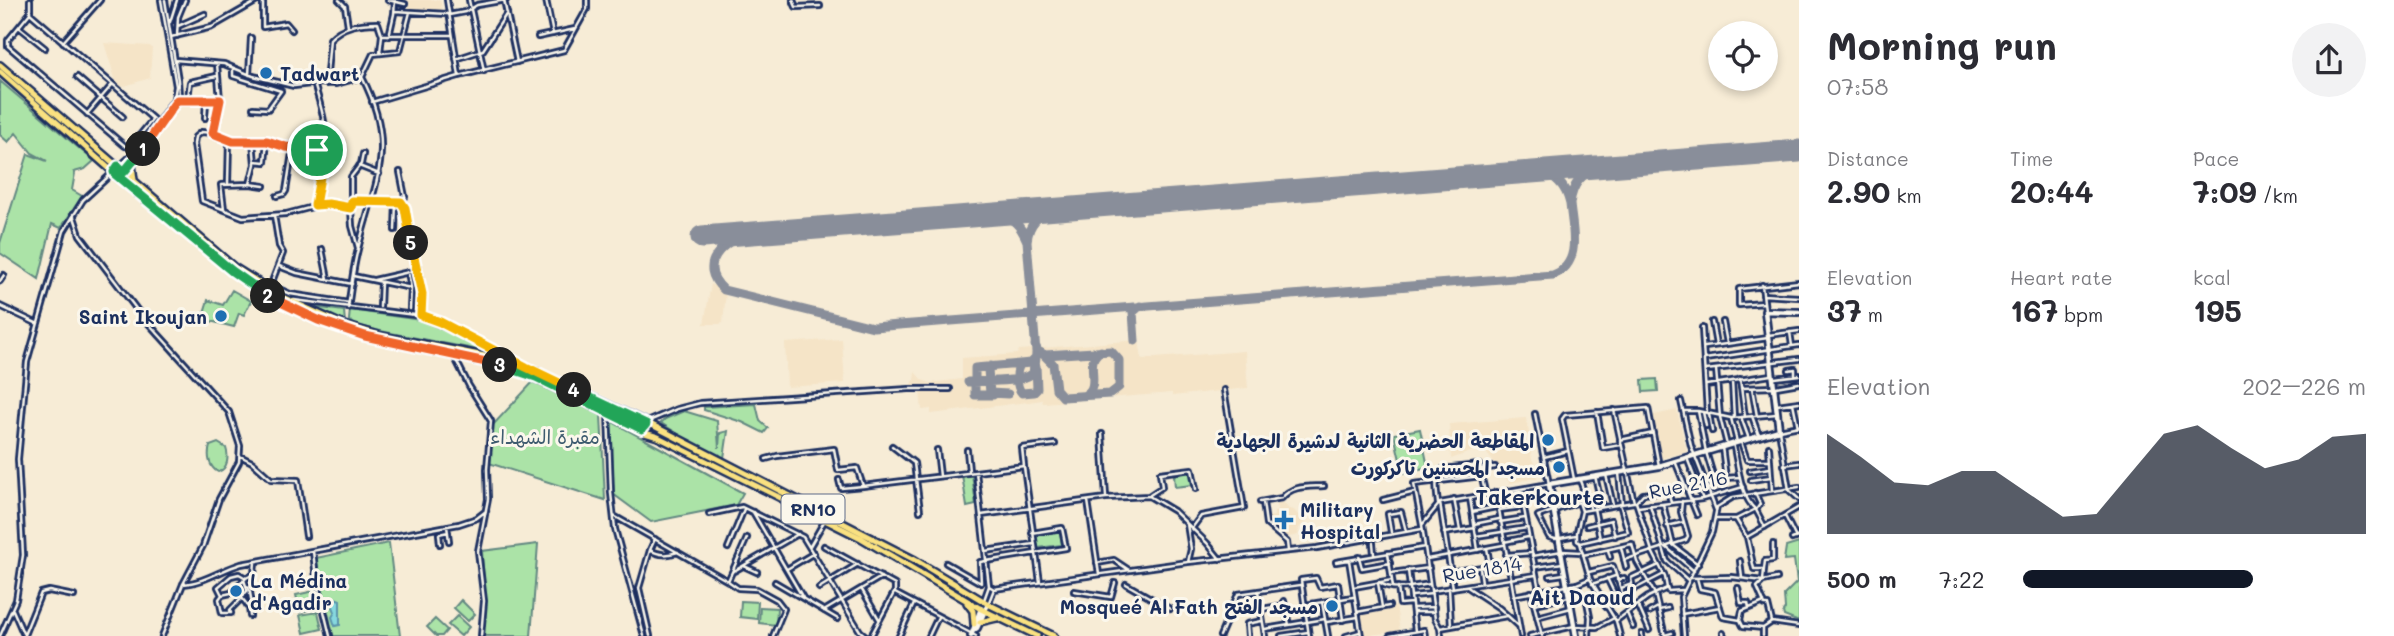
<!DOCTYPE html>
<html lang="en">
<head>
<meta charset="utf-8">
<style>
  :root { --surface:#fff; --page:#f2f2f3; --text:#2b2b33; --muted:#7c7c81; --accent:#111827 }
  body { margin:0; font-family:Mali,"Playpen Sans Arabic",sans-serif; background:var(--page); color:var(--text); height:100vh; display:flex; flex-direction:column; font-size:26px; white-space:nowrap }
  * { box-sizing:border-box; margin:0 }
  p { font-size:23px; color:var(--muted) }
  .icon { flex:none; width:38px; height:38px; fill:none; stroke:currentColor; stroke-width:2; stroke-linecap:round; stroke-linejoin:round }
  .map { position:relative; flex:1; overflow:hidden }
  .panel { display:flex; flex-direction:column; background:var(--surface); width:595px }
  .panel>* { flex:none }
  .buttons { position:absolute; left:1708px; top:21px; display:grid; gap:14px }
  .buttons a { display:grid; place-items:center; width:70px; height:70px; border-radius:50%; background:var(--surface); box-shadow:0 4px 10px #0003; font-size:35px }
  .pin { position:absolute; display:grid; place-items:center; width:60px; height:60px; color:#fff; margin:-30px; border:4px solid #fff; border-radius:50%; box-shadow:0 2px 7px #0007 }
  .km { position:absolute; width:35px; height:35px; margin:-18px; border-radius:50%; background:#222; color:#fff; font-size:19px; line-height:35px; text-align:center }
  .round { display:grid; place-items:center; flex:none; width:74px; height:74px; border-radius:37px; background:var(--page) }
  .head { display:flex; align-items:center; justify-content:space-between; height:119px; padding:0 28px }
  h1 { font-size:38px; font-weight:700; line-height:52px }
  .metrics { display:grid; grid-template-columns:repeat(3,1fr); gap:10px; height:119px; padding:7px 28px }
  .metrics div { display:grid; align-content:center }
  .metrics b { font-size:30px; font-weight:700 }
  .metrics small { font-size:19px; font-weight:400 }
  .metrics p { font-size:19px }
  .chart { height:196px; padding:14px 28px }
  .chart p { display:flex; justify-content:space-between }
  .chart svg { width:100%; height:126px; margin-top:7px; fill:var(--accent); opacity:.7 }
  ul { padding:0 28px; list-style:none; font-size:23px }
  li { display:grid; grid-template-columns:112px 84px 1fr; align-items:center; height:52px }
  li i { height:18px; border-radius:9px; background:var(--accent) }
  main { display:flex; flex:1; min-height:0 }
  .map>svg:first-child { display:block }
  .built { fill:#f5e4c7 }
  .green { fill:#abe3a7; stroke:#638982; stroke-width:2 }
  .water { fill:#86d8de; stroke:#5b94ab; stroke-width:2 }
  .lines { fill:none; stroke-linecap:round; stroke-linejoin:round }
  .taxiway { stroke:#898e9a; stroke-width:9 }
  .runway { stroke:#898e9a; stroke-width:23 }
  .street-casing { stroke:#1b2f5e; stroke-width:8 }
  .secondary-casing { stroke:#1b2f5e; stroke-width:10 }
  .primary-casing { stroke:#1b2f5e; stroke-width:10 }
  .street { stroke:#fbf7ec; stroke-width:2.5 }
  .secondary { stroke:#fbf7ec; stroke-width:4.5 }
  .primary { stroke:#fae180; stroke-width:5 }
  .split-1-casing { stroke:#fff; stroke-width:14 }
  .split-2-casing { stroke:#fff; stroke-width:14 }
  .split-3-casing { stroke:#fff; stroke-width:14 }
  .split-4-casing { stroke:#fff; stroke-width:14 }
  .split-5-casing { stroke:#fff; stroke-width:14 }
  .split-6-casing { stroke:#fff; stroke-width:14 }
  .split-1 { stroke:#f0652b; stroke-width:9 }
  .split-2 { stroke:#22a559; stroke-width:9 }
  .split-3 { stroke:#f0652b; stroke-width:9 }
  .split-4 { stroke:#22a559; stroke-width:9 }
  .split-5 { stroke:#f5b400; stroke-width:9 }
  .split-6 { stroke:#f5b400; stroke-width:9 }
  .poi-dot { fill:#1f6fb2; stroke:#fbf7ec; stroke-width:2.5 }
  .labels { text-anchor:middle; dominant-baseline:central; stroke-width:6; stroke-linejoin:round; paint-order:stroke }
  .shield { fill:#fbf7ec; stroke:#5e6b89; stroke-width:2 }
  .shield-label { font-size:18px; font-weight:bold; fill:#1b2f5e }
  .poi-label { font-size:19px; font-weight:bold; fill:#1b2f5e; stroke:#fbf7ec; text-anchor:end }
  .park-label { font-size:19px; fill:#3f5c70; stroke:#fbf7ec }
  .street-label { font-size:19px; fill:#1b2f5e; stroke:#fbf7ec }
  .neighbourhood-label { font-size:21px; font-weight:bold; fill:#1b2f5e; stroke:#fbf7ec }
</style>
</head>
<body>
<main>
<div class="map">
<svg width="1799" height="636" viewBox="0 0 1799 636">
  <rect width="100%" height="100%" fill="#f7ecd6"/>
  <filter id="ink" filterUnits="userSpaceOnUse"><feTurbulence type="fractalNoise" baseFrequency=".0143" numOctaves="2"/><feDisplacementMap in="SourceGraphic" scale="14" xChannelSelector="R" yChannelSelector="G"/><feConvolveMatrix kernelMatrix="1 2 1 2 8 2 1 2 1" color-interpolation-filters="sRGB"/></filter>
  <g filter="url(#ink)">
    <!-- built -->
    <path class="built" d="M408,0H440L443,13L409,11Z
      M104,43L150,46L152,48L150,78L118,88Z
      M711,284L726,292L723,323L720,324H704Z
      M842,339L845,383L787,387L785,343Z
      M1139,340L1142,359L1245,351L1248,388L1172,396V393L1043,403L1042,400L1036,401L931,414V409L922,410L920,391L909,390V387L914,380L915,372L922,380L930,383L962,379V358L1017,354L1019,350Z
      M1677,410L1687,452L1659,459L1650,416Z
      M1526,418L1532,447H1530L1532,460L1534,463L1537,478L1510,483L1488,455L1484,447L1451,459L1449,424Z
      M1283,502L1289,509L1294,510L1304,522L1299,528L1298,535L1284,538L1267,523L1266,517L1274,516V512H1277V503Z
      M1396,606L1400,631L1363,636L1359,612Z"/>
    <!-- green -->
    <path class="green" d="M0,81L94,161L85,169L74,172L75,173L72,190L82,196L61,228L52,224L39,279L0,253V243L28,154L47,161L32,153L16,133L8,142L0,135Z
      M232,290L251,301L244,315L239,313L234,327L202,319L208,300L223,305Z
      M305,306L344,311L345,323Z
      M350,310L421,320L481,346L479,350L380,331L356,325L349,320Z
      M1657,379L1658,391L1643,392L1642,380Z
      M533,382L601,415L605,500L489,463L492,426Z
      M756,404L760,421L768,428L764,433L742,422L704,410V407Z
      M684,411L717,421L719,448L720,433L728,431L724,458L720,455V461L661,423L665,419Z
      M611,421L743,493L736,505L651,522L613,494Z
      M1420,429L1428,467L1403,473L1394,434Z
      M218,443L226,448C229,457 228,469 218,472C209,467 207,456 210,446Z
      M1191,472L1192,485L1175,487L1174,475Z
      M972,474L976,505L967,507L962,475Z
      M1060,531L1062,545L1038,548L1036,536Z
      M389,543L400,636H333L316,558Z
      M1799,543V622L1784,616L1783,612L1785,609L1784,595L1797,582L1794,559L1784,560L1786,547Z
      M538,544L531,636H480L485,600L482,551Z
      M314,591L317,608L300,612L296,595Z
      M461,600L475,614L468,621L454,608Z
      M741,601L758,602L757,619L740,617Z
      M760,607L777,608L776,625L759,623Z
      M318,612L322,629L304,633L300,615Z
      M457,616L469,627L461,636L448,625Z
      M435,619L447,630L442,636H436L427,627Z"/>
    <!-- water -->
    <path class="water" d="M335,598L340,600V625L335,626L332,617L335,612L332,604Z"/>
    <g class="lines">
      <!-- taxiway -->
      <path class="taxiway" d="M1537,171C1555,174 1566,186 1570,204C1572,184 1582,173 1600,166
        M995,214C1013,217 1020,224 1027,241C1029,223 1038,215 1055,209
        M750,233C724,241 695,264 724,290L873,327L1553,275C1583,264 1572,228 1570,204
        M1135,341L1133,312L1140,306
        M1035,345L1038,351L1045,355L1111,351L1119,360V387L1110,394L1063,397L1056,389L1053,364L1043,354
        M1021,364C1015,370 1016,387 1022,393L1034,392L1037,389L1036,366
        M991,366L988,370L990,393L1008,394
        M968,382C982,381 1022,383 1031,374C1036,368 1036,359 1036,352L1027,241
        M993,395H975V368L1031,363L1036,358
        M1085,395C1103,385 1082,361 1101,351"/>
      <!-- runway -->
      <path class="runway" d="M702,237L1799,151"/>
      <defs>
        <path id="street" d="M30,0V13L8,40V46L125,146L130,147L153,119L30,13
          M263,0V27L286,23L292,30
          M339,0L345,6L348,26
          M388,0L405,4
          M447,0L459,76L564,50L587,9V0
          M469,0L484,71
          M504,0L517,62
          M546,0L553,34
          M793,0L796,7L820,6
          M395,11L447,14
          M449,15L465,12L477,5L506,0
          M170,22L177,0
          M178,26L205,14
          M19,27L45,48
          M382,35H451
          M177,36L178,17L185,0
          M389,36L394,14L395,1
          M171,37L212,27L259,0
          M538,37L575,29
          M63,42L100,0
          M456,59L483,50L507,13
          M175,60L224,64L253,76L294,86L319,83L336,84L362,77L373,54L400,51L410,12
          M233,68V76L281,91L268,109L253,108
          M249,75L251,38
          M77,77L123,117
          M314,83C317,94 323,112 324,122C324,139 311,147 322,166L330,168
          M326,84L330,39C343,25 360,23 378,23L382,35L380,52
          M188,99L190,82L217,76
          M178,100H220
          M372,102L459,76
          M87,114L112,85
          M205,118L206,100
          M213,133L220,100L217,64
          M253,141L255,164L250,184L264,186
          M318,150L286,147L267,141H233L213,133L201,132L195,137L194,144L202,201L243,217L286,214L324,204L351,208
          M255,161L265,162L267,141
          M359,166L379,174
          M400,172L405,197L401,202
          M116,175L132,164L160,126L179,95L178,80L165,0
          M228,183L229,141
          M277,196L284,194L286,191L293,147
          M352,201L401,202L404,205L423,294L421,314
          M351,203V177L361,164L363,154
          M315,205L322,167
          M224,209L221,185L250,184
          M351,209L352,226L358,248
          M73,214L80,235L141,315L229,412L240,446L239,462L219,499L203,546L183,584L162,636
          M395,230L396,202
          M322,249L328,279
          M279,266L297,273L352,284
          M408,272L411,288L410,309
          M353,276L411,288
          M273,279L283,253L279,246L274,215
          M374,280L418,270
          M0,281L4,275
          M1762,285L1765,310
          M268,288L272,286L290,294L349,303
          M1763,295L1799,297
          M294,300L431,317L520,364
          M1764,303L1739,305V289L1799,282
          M0,306L36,323
          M380,307L381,282
          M348,308C351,288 353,268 358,249C375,180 398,147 362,77
          M1712,322L1716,345
          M1723,322L1727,343
          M1702,328L1707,412
          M1790,332L1792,346
          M1768,335L1799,331
          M1705,347L1768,338
          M455,358L469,386L491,421L487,469L488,499L478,551L484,601L481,636
          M1705,359L1799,345
          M1716,369L1720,417L1727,445
          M1706,370L1799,359
          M1789,370L1795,369V374
          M1775,378L1799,375
          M1740,379L1745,417
          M1732,381L1734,418
          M1706,385L1771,375
          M1741,388L1776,387L1799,383
          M1752,388L1757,416
          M1681,401L1691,446L1716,510
          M1793,403L1798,427
          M1777,405L1799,402
          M1614,410L1634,502
          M1684,411H1698L1731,418L1777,414
          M1698,411L1706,452L1716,485L1708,489
          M608,412L611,493L615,529L644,636
          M1597,412L1603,448L1621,445
          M1703,412L1706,426
          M1709,414L1712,431
          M1752,416L1759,436
          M1741,417L1749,439
          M1731,418L1737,442
          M648,424L649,421L677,409L700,403L909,389H950
          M1799,426L1779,430L1789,490L1799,499
          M1102,434L1106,497
          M1620,440L1653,433
          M1741,442L1747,460H1770
          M1733,443C1738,464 1740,497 1756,510
          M892,446L914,463L920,511
          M1722,447L1726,478L1740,477
          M1769,447L1772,491
          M937,450L940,476
          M967,450L969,471
          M240,456L252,462L271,479L298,480L306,536
          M1544,457L1568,451
          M1687,458L1702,497
          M766,459L777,456L834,449L838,470L857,468L863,486L1024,466L1022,448L1055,444
          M1675,461L1697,515
          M1784,465L1799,463
          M1024,467L1040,582
          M1480,469L1495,467
          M1750,471L1770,468
          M976,472L989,586L984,600
          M1619,473L1622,504
          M1606,475L1613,505
          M1595,476L1602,507
          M1579,478L1590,507
          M1574,479L1562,419L1565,415L1648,408L1659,466
          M839,480L841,488L863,486
          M1751,480L1771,477
          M1496,492L1521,636
          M1755,493L1760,504L1756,510L1765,527
          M1150,495L1162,487L1160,473L1192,469L1196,489
          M1470,498L1478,550
          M1454,499L1460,530
          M1383,500L1415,492
          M1088,501L1099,574
          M1260,502L1282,498C1292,485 1308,487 1324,486
          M1263,502L1266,524L1287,542L1288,551
          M1636,502L1652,551L1665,577L1667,588
          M1636,502L1643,494L1668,491L1671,502
          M1440,503L1549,484L1535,414
          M1440,503L1422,525L1435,619L1440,628L1441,636
          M1440,503L1453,588
          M1438,504C1437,492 1433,478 1443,469L1479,465L1485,492
          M1663,504L1673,545L1698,564
          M1650,505L1667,561L1689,581
          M1638,507L1702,499L1743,487
          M1594,508L1600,539
          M1499,510L1522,507L1524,509L1539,590
          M1582,511L1577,532V541L1580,543L1590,579L1616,621L1620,636
          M1582,511L1633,502
          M753,512L803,598
          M1472,512L1496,507
          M709,514L742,507L803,537L860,631L866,636
          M981,515L1106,498L1149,496L1174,511L1207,543L1220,559
          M614,516L728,581L747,538
          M1785,516L1796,538
          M1715,519H1736L1754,510
          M1736,519L1747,537L1754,569H1764L1763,581
          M1500,522L1525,518
          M1187,524L1191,549L1188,562
          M1474,524L1499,519
          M1422,525L1414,484L1482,476
          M447,526L449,541
          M1587,526L1611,520L1615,536
          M1667,526L1684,522
          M1192,528L1201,516L1244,508L1224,390
          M1391,532L1388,514L1401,512L1406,531
          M1444,533L1475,528
          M1576,535L1555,539L1549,537L1538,516L1579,502L1582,511
          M1476,536L1527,528
          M1747,537L1799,507
          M655,539L650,550C660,556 668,555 678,552
          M1792,539L1799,536
          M1504,542L1528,537
          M1373,543L1374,554
          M1580,543L1628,532L1620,504
          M440,544L439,534L448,532
          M810,546L825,520
          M824,546L895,585V593L976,636
          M1621,547L1626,567
          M1666,547L1694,571
          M728,548L744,509
          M1487,548L1490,566
          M1608,550L1610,557
          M313,551L316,578L330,636
          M985,551L1034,544
          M1388,553L1393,587
          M1506,555L1531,553
          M1583,555L1632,544L1637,562L1655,594L1665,636
          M1532,556L1562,551L1581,552
          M1359,557L1362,568L1390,563
          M1427,559L1503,545
          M1349,560L1361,636
          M1624,560L1686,540L1688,536L1681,512L1682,501
          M1740,561L1742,578
          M1336,562L1425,547
          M946,563L981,583L980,562L1066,548L1062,528L1032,533
          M1097,563L1114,560L1129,570
          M744,566L757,572
          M1535,567L1563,563
          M1480,568L1482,582
          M787,569L814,553
          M1764,569L1765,561L1773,560V544
          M1408,570L1415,631
          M734,571L798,534
          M1450,572L1508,563
          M1589,572L1613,566L1623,595
          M1391,573L1429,568
          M1550,576L1564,574
          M1607,578L1617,599
          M1690,578L1732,577L1763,581L1777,578
          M1697,578L1700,589L1715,592L1723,617L1740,620
          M244,580L246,586L249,587L252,604L247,605
          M1617,580L1624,578
          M728,581L738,588L757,589L777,600L784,609L773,636
          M1763,581L1757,587L1765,605H1768L1772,622
          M775,582L838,619
          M1379,582C1392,592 1415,586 1430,584
          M1378,583L1382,607
          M183,584C203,583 221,570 241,564L459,524L477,518L486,511
          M1126,584L1170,609
          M1592,584L1615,576
          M989,586L994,589L1188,562L1317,548L1422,529
          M1466,586L1499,608L1519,626
          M1354,587L1392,580
          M1398,587L1400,604L1411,603
          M819,588L858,564
          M1449,588L1451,626
          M1621,588L1632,584L1631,578L1659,565
          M1667,588L1668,591L1683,590
          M1738,588L1741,603H1748L1749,608
          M862,590L879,619
          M1074,591L1111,597L1115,583
          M1258,591L1265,636
          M1432,591L1536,575
          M1531,592L1542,636
          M222,595L218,587L231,576L239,574L246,578
          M1412,596L1432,594
          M1513,596L1577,584L1589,579
          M1622,596L1632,609
          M242,597L247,591L246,586
          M1284,601L1289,625
          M989,602L994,589
          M1322,602L1328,636
          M1534,604L1569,597
          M1305,605L1353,597
          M1638,605L1649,630
          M1606,607L1623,595L1664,574
          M1413,608L1434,607
          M1262,609L1285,605
          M13,610L23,633
          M1659,610L1668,608
          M824,611L881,577
          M1230,611L1261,607
          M1357,612L1389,606
          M1413,612H1434
          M1649,612L1658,607
          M1627,613L1633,627
          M1682,614L1720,607
          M250,616L249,607L242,598L230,610L231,613H222L219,599L222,595L231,593L246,578L254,574L255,562
          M1537,617L1571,608
          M1617,620L1648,597L1667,588
          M1740,620L1743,626L1763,628L1772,622
          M1740,620L1742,611L1764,602
          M1327,622L1358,617
          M1772,622L1799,626
          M1440,628L1507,616
          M1763,628V636
          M1265,629L1325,619
          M1723,633L1724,636
          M1642,634V636
          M24,635L41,593L49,591L74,596
          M1665,635L1672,633
          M0,636L16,600L23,555L18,459L27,362L64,231L83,200L133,154L154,128L174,99L176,86L161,0
          M650,636L639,588L650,550
          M871,636L894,593
          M899,636L914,604
          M929,636L938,617
          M1220,636L1238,594L1300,585
          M1248,636L1247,624L1262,621
          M1281,636L1308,632
          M1309,636L1301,580L1316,578L1320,587L1338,584L1343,620
          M1346,636L1360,632
          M1390,636L1424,630L1425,636
          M1530,636L1574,626L1597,627L1614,618
          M1589,636L1590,617L1587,602L1599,594
          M1684,636L1681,597L1712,532L1717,507L1733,497L1799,487"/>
        <path id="secondary" d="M973,631L977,628L988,604
          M971,636L981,608
          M1576,636L1549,484L1659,466L1779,430L1765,311L1799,312"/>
        <path id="primary" d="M0,65L234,267L282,297L344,325L382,336L495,358L537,372L650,424L915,560L990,605L1054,636
          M0,72L138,194L232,271L265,294L318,320L364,336L512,368L558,387L642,429L645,433L658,437L861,538L981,609L1037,636
          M132,164L134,180
          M967,603L973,611L974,624
          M980,622L997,618"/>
      </defs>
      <!-- street casing -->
      <use href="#street" class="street-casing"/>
      <!-- secondary casing -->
      <use href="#secondary" class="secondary-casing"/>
      <!-- primary casing -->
      <use href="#primary" class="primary-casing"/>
      <!-- street -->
      <use href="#street" class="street"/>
      <!-- secondary -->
      <use href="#secondary" class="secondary"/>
      <!-- primary -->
      <use href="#primary" class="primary"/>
    </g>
  </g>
  <g class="lines" filter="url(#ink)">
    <defs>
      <path id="split-1" d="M143,149L177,100H220L213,133L233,141H267L286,147L317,150"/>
      <path id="split-2" d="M143,149L124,172L118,166L114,172L115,174L232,271L268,296"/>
      <path id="split-3" d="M268,296L318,320L365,336L500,365"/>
      <path id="split-4" d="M500,365L536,377L642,429L646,424L574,390"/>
      <path id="split-5" d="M411,243L422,294L421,315L440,322L526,367L574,390"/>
      <path id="split-6" d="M317,150L322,166L315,205L328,204L351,208L352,201L401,202L405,208L411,243"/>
    </defs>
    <!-- split-1 casing -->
    <use href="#split-1" class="split-1-casing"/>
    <!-- split-2 casing -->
    <use href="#split-2" class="split-2-casing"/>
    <!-- split-3 casing -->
    <use href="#split-3" class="split-3-casing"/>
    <!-- split-4 casing -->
    <use href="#split-4" class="split-4-casing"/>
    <!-- split-5 casing -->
    <use href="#split-5" class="split-5-casing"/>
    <!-- split-6 casing -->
    <use href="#split-6" class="split-6-casing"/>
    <!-- split-1 -->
    <use href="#split-1" class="split-1"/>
    <!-- split-2 -->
    <use href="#split-2" class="split-2"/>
    <!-- split-3 -->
    <use href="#split-3" class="split-3"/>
    <!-- split-4 -->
    <use href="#split-4" class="split-4"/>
    <!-- split-5 -->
    <use href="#split-5" class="split-5"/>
    <!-- split-6 -->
    <use href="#split-6" class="split-6"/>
  </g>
  <!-- markers -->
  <g class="poi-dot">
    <circle cx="266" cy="73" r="7"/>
    <circle cx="221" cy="316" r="7"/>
    <circle cx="1548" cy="440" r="7"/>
    <circle cx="1559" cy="467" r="7"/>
    <path d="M1280.5 509.5h7v7h7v7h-7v7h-7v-7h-7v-7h7z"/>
    <circle cx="236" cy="591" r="7"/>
    <circle cx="1332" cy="606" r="7"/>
  </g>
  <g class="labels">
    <!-- shield labels -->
    <rect class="shield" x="781.5" y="494.5" width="63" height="29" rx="5"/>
    <g class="shield-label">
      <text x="813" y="509">RN10</text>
    </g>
    <!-- poi labels -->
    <g class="poi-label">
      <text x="280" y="73" text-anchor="start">Tadwart</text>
      <text x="207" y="316">Saint Ikoujan</text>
      <text x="1534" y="440">المقاطعة الحضرية الثانية لدشيرة الجهادية</text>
      <text x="1545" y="467">مسجد المحسنين تاكركورت</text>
      <text x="1300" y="509" text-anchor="start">Military<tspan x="1300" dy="22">Hospital</tspan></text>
      <text x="250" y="580" text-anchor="start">La Médina<tspan x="250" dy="22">d'Agadir</tspan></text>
      <text x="1318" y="606">Mosqueé Al Fath مسجد الفتح</text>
    </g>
    <!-- park labels -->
    <g class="park-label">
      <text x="545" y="436">مقبرة الشهداء</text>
    </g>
    <!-- street labels -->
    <g class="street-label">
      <text transform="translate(1688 484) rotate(-11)">Rue 2116</text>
      <text transform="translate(1482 569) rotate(-9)">Rue 1814</text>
    </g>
    <!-- neighbourhood labels -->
    <g class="neighbourhood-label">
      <text x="1540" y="496">Takerkourte</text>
      <text x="1582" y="596">Ait Daoud</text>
    </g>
  </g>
</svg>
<div class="buttons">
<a><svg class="icon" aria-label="locate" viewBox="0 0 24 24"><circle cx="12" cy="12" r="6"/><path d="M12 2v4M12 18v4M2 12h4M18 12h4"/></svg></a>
</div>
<div class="pin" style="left:317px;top:150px;background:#1e9e55"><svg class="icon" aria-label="arrive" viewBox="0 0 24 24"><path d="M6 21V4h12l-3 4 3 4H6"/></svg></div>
<b class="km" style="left:143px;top:149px">1</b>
<b class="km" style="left:268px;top:296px">2</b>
<b class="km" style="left:500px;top:365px">3</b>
<b class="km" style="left:574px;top:390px">4</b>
<b class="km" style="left:411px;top:243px">5</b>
</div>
<section class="panel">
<div class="head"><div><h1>Morning run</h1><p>07:58</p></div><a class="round"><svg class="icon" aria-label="share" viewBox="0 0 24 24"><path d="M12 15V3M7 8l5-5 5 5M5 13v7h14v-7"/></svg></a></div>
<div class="metrics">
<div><p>Distance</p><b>2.90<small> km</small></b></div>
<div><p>Time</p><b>20:44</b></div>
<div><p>Pace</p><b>7:09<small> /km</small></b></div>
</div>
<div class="metrics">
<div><p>Elevation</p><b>37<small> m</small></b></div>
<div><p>Heart rate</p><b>167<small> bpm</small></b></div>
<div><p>kcal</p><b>195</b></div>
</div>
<div class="chart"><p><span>Elevation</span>202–226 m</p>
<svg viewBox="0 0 160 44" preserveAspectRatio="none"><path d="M0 44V9L10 17L20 26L30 27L40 22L50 22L60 30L70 38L80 37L90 23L100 9L110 6L120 14L130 21L140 18L150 10L160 9V44z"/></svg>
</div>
<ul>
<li><b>500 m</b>7:22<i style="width:67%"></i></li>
</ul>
</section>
</main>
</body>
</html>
